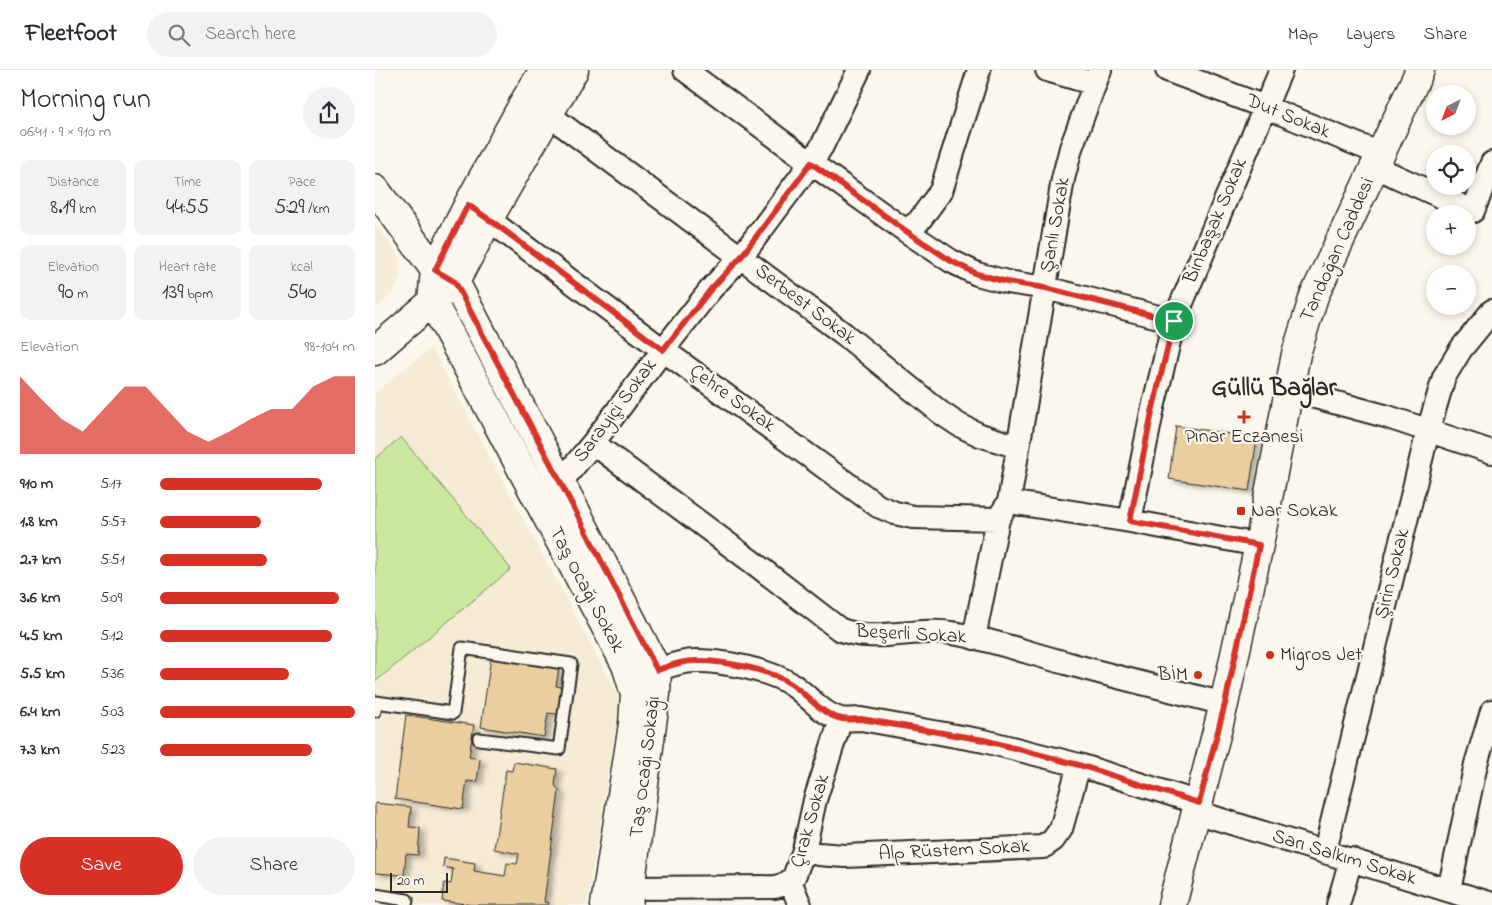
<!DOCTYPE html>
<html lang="en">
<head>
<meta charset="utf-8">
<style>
  :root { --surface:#fff; --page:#f2f2f3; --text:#2b2b33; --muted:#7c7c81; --line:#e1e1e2; --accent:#d93025 }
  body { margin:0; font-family:"Indie Flower",sans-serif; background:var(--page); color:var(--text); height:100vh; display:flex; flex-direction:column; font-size:19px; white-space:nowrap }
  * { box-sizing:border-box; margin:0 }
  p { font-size:16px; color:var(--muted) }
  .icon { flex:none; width:28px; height:28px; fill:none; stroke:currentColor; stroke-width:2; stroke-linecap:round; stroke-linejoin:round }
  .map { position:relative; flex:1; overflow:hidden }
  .sheet { display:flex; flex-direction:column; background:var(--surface); width:375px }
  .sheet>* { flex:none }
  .needle { width:32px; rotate:222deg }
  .tools { position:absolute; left:1051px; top:15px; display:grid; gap:10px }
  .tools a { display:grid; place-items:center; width:50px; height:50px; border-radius:50%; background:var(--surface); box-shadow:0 2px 8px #0003; font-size:25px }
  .scale { position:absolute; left:15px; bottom:12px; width:58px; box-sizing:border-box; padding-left:5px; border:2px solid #2b2b2b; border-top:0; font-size:14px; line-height:18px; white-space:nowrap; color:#2b2b2b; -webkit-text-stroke:4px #fbf7ec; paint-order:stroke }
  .pin { position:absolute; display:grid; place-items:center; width:42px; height:42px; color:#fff; margin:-21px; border:2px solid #fff; border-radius:50%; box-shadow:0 1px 5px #0007 }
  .round { display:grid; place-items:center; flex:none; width:52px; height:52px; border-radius:26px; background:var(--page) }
  .overview { display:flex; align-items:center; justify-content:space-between; height:85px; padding:0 20px }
  h1 { font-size:28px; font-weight:600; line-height:38px }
  .stats { display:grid; grid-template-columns:repeat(3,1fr); gap:8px; height:85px; padding:5px 20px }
  .stats div { display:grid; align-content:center; border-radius:10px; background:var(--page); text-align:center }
  .stats b { font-size:21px; font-weight:600 }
  .stats small { font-size:14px; font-weight:400 }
  .stats p { font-size:14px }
  .chart { height:140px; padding:10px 20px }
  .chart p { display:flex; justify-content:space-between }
  .chart svg { width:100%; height:90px; margin-top:5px; fill:var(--accent); opacity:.7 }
  .button { display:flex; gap:10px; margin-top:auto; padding:10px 20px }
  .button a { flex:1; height:58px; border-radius:30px; background:var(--accent); color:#fff; font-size:20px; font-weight:600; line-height:58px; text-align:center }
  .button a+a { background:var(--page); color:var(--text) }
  ul { padding:0 20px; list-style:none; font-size:16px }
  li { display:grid; grid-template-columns:80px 60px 1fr; align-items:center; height:38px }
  li i { height:12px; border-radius:6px; background:var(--accent) }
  header { display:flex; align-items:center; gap:30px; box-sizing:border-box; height:70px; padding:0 25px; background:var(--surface); border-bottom:1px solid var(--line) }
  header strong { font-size:24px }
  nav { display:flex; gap:28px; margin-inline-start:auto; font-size:18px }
  .search { width:350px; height:45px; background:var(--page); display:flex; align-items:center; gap:12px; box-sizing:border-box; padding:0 18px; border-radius:28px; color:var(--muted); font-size:19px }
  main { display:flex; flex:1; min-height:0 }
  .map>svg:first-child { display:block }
  .built { fill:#f6ebd5 }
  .green { fill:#cbe89f; stroke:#7b8a65 }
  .building { fill:#ebce9f; stroke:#2b2b2b; filter:url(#shadow) }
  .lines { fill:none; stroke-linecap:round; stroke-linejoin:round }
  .service-casing { stroke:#2b2b2b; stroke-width:15 }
  .minor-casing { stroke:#2b2b2b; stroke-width:26 }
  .tertiary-casing { stroke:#2b2b2b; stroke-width:31 }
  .service { stroke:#fbf7ec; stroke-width:11 }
  .minor { stroke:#fbf7ec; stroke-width:22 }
  .tertiary { stroke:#fbf7ec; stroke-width:28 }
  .route-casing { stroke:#fff; stroke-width:10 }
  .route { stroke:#d93025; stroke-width:6 }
  .poi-dot { fill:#c8321e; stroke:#fbf7ec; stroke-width:2 }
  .labels { text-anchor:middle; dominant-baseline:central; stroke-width:4.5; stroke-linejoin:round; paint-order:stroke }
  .street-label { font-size:20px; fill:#2b2b2b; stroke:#fbf7ec }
  .poi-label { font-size:20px; fill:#2b2b2b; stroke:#fbf7ec; text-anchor:start }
  .district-label { font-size:25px; font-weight:bold; fill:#2b2b2b; stroke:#fbf7ec }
</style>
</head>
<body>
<header>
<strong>Fleetfoot</strong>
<div class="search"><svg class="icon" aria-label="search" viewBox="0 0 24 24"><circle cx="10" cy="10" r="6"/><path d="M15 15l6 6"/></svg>Search here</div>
<nav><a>Map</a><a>Layers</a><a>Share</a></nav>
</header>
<main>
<section class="sheet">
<div class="overview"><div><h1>Morning run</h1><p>06:41 · 9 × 910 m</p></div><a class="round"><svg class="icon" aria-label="share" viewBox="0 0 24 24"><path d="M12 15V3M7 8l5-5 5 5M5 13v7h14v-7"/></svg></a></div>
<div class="stats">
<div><p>Distance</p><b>8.19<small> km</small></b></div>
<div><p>Time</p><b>44:55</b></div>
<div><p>Pace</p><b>5:29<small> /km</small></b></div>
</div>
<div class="stats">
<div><p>Elevation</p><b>90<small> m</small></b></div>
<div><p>Heart rate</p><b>139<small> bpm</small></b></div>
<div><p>kcal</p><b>540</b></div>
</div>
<div class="chart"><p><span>Elevation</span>98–104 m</p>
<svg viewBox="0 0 160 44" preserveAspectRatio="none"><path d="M0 44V6L10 17L20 27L30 33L40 22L50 11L60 11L70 22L80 33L90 38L100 33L110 27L120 22L130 22L140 11L150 6L160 6V44z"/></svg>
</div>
<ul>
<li><b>910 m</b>5:17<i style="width:83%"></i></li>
<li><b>1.8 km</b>5:57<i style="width:52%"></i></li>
<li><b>2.7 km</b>5:51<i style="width:55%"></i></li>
<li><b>3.6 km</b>5:09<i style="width:92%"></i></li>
<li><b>4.5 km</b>5:12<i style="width:88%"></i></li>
<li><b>5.5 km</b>5:36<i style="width:66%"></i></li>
<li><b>6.4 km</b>5:03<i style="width:100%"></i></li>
<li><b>7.3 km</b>5:23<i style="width:78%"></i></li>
</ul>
<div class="button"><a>Save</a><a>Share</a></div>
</section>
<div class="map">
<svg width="1117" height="835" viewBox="0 0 1117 835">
  <defs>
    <filter id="shadow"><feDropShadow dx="5.5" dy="3" stdDeviation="2.5" flood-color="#0004"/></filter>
  </defs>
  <rect width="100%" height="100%" fill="#fbf7ec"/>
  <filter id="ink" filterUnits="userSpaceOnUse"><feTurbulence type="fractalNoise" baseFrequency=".02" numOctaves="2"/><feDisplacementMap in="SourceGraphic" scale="10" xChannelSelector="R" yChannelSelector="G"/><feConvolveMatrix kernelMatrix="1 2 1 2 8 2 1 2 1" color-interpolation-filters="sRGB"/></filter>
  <g filter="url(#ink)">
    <!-- built -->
    <path class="built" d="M0,154L25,187V208L18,223L0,239Z
      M56,277L245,629L212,835H23V833L0,830V323Z"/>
    <!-- green -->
    <path class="green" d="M26,367L136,499L0,612V389Z"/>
    <!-- building -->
    <path class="building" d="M801,356L882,368L874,421L794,409Z
      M116,587L184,598L181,616L191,618L187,645L173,643L169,667L106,657Z
      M31,645L99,655L94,687L105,689L102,712L92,711L88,739L20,729Z
      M139,692L182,699L180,715L184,721L169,832L174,833L173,835H98L67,831L69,813L76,814L78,799L68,797L69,788L100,793L99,801L130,806L132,793L142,794L144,784L119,779L131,700L137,701Z
      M0,733L36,737L34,757L45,758L43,785L31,784L29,805L0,803Z"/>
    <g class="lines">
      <defs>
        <path id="service" d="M0,641L1,632L78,643L87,578L196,594L184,679L104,669
          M0,825L32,830L31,835"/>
        <path id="minor" d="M310,0L436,93L531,161L576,191L602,204L632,212L671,218L799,251
          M672,0L720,14
          M792,0L890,37L1006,84
          M174,45L469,264L566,343L584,355L605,365L643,377
          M1000,97L1098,141L1117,93
          M113,150L125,158L288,280L503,436L520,443L538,447L623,449
          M531,161L544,151L566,121L604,0
          M914,320L1010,346L1117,382
          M218,373L384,497L464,559C499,574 540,557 577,563C615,569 653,583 691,593C743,608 797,620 849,634
          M185,413L218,373L288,280L336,219L366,187L436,93L447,76L484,0
          M634,432L755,451L884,475
          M755,451L777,342L799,251L906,0
          M599,568L623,449L634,432L688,109L696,78L725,0
          M282,600C294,596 306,591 319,591C345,590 394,600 416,614C432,624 446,644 466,649C472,650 480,649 486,649L609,671L704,695L824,733
          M821,742L1117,834
          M429,780L443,784L470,786L668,777L678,770L686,759L704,695
          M950,781L1053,361L1069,307L1086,279L1117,241
          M415,811L425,835
          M255,818L400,817L411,814L419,807L429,780L440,730L466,649
          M1074,820L1101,694L1117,641
          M963,835L976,789"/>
        <path id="tertiary" d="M169,0L151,29L93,135L60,200L57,231L251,595L260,624L258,654L230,835
          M0,119L60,200L80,212L211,461L282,600L281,624L253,835
          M0,281L80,212L113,150L199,0
          M797,835L849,634L884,475L921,284L939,226L1045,0"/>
      </defs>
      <!-- service casing -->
      <use href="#service" class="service-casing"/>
      <!-- minor casing -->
      <use href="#minor" class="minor-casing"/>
      <!-- tertiary casing -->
      <use href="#tertiary" class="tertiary-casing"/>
      <!-- service -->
      <use href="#service" class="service"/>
      <!-- minor -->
      <use href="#minor" class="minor"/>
      <!-- tertiary -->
      <use href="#tertiary" class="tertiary"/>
    </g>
  </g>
  <g class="lines" filter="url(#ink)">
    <defs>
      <path id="route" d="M436,93L531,161L576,191L602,204L632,212L671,218L799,251L777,342L755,451L884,475L850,634L824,733L704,695L609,670L486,649C480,649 473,650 467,649C446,645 432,624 416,614C394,599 346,590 319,591C306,591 294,596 282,600L211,461L80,212L60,200L93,135L126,158L288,280L336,219L366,187Z"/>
    </defs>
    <!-- route casing -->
    <use href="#route" class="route-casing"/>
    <!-- route -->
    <use href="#route" class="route"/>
  </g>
  <!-- markers -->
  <g class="poi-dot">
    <path d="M866.5 339.5h5v5h5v5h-5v5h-5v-5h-5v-5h5z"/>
    <rect x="861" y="436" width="10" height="10" rx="2.5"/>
    <circle cx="895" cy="585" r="5"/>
    <circle cx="823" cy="605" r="5"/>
  </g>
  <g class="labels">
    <!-- street labels -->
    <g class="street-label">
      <text transform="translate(913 47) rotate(22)">Dut Sokak</text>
      <text transform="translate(841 151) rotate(-67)">Binbaşak Sokak</text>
      <text transform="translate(681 155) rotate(-80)">Şanlı Sokak</text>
      <text transform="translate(963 180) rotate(-66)">Tandoğan Caddesi</text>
      <text transform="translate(430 235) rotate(37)">Serbest Sokak</text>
      <text transform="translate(357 329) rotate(36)">Çehre Sokak</text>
      <text transform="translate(241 341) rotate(-53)">Sarayiçi Sokak</text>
      <text transform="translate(1018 504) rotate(-76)">Şirin Sokak</text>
      <text transform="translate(211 520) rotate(62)">Taş Ocağı Sokak</text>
      <text transform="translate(536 565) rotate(3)">Beşerli Sokak</text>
      <text transform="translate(271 697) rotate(-83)">Taş Ocağı Sokağı</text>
      <text transform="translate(436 751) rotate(-74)">Çırak Sokak</text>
      <text transform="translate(579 781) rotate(-3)">Alp Rüstem Sokak</text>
      <text transform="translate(969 788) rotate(17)">Sarı Salkım Sokak</text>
    </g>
    <!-- poi labels -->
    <g class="poi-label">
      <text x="869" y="367" text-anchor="middle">Pınar Eczanesi</text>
      <text x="876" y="441">Nar Sokak</text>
      <text x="905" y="585">Migros Jet</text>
      <text x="813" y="605" text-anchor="end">BİM</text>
    </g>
    <!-- district labels -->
    <g class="district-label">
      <text x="899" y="319">Güllü Bağlar</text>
    </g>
  </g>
</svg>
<div class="tools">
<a><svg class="needle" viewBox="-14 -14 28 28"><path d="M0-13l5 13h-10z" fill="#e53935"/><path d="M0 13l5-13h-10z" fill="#7c7c81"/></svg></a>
<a><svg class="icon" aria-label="locate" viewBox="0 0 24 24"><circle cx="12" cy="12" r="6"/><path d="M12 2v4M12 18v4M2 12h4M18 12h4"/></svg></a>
<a>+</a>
<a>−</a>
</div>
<div class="scale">20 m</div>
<div class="pin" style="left:799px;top:251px;background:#1e9e55"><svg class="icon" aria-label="arrive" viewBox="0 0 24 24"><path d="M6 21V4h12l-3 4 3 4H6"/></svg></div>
</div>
</main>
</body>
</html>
